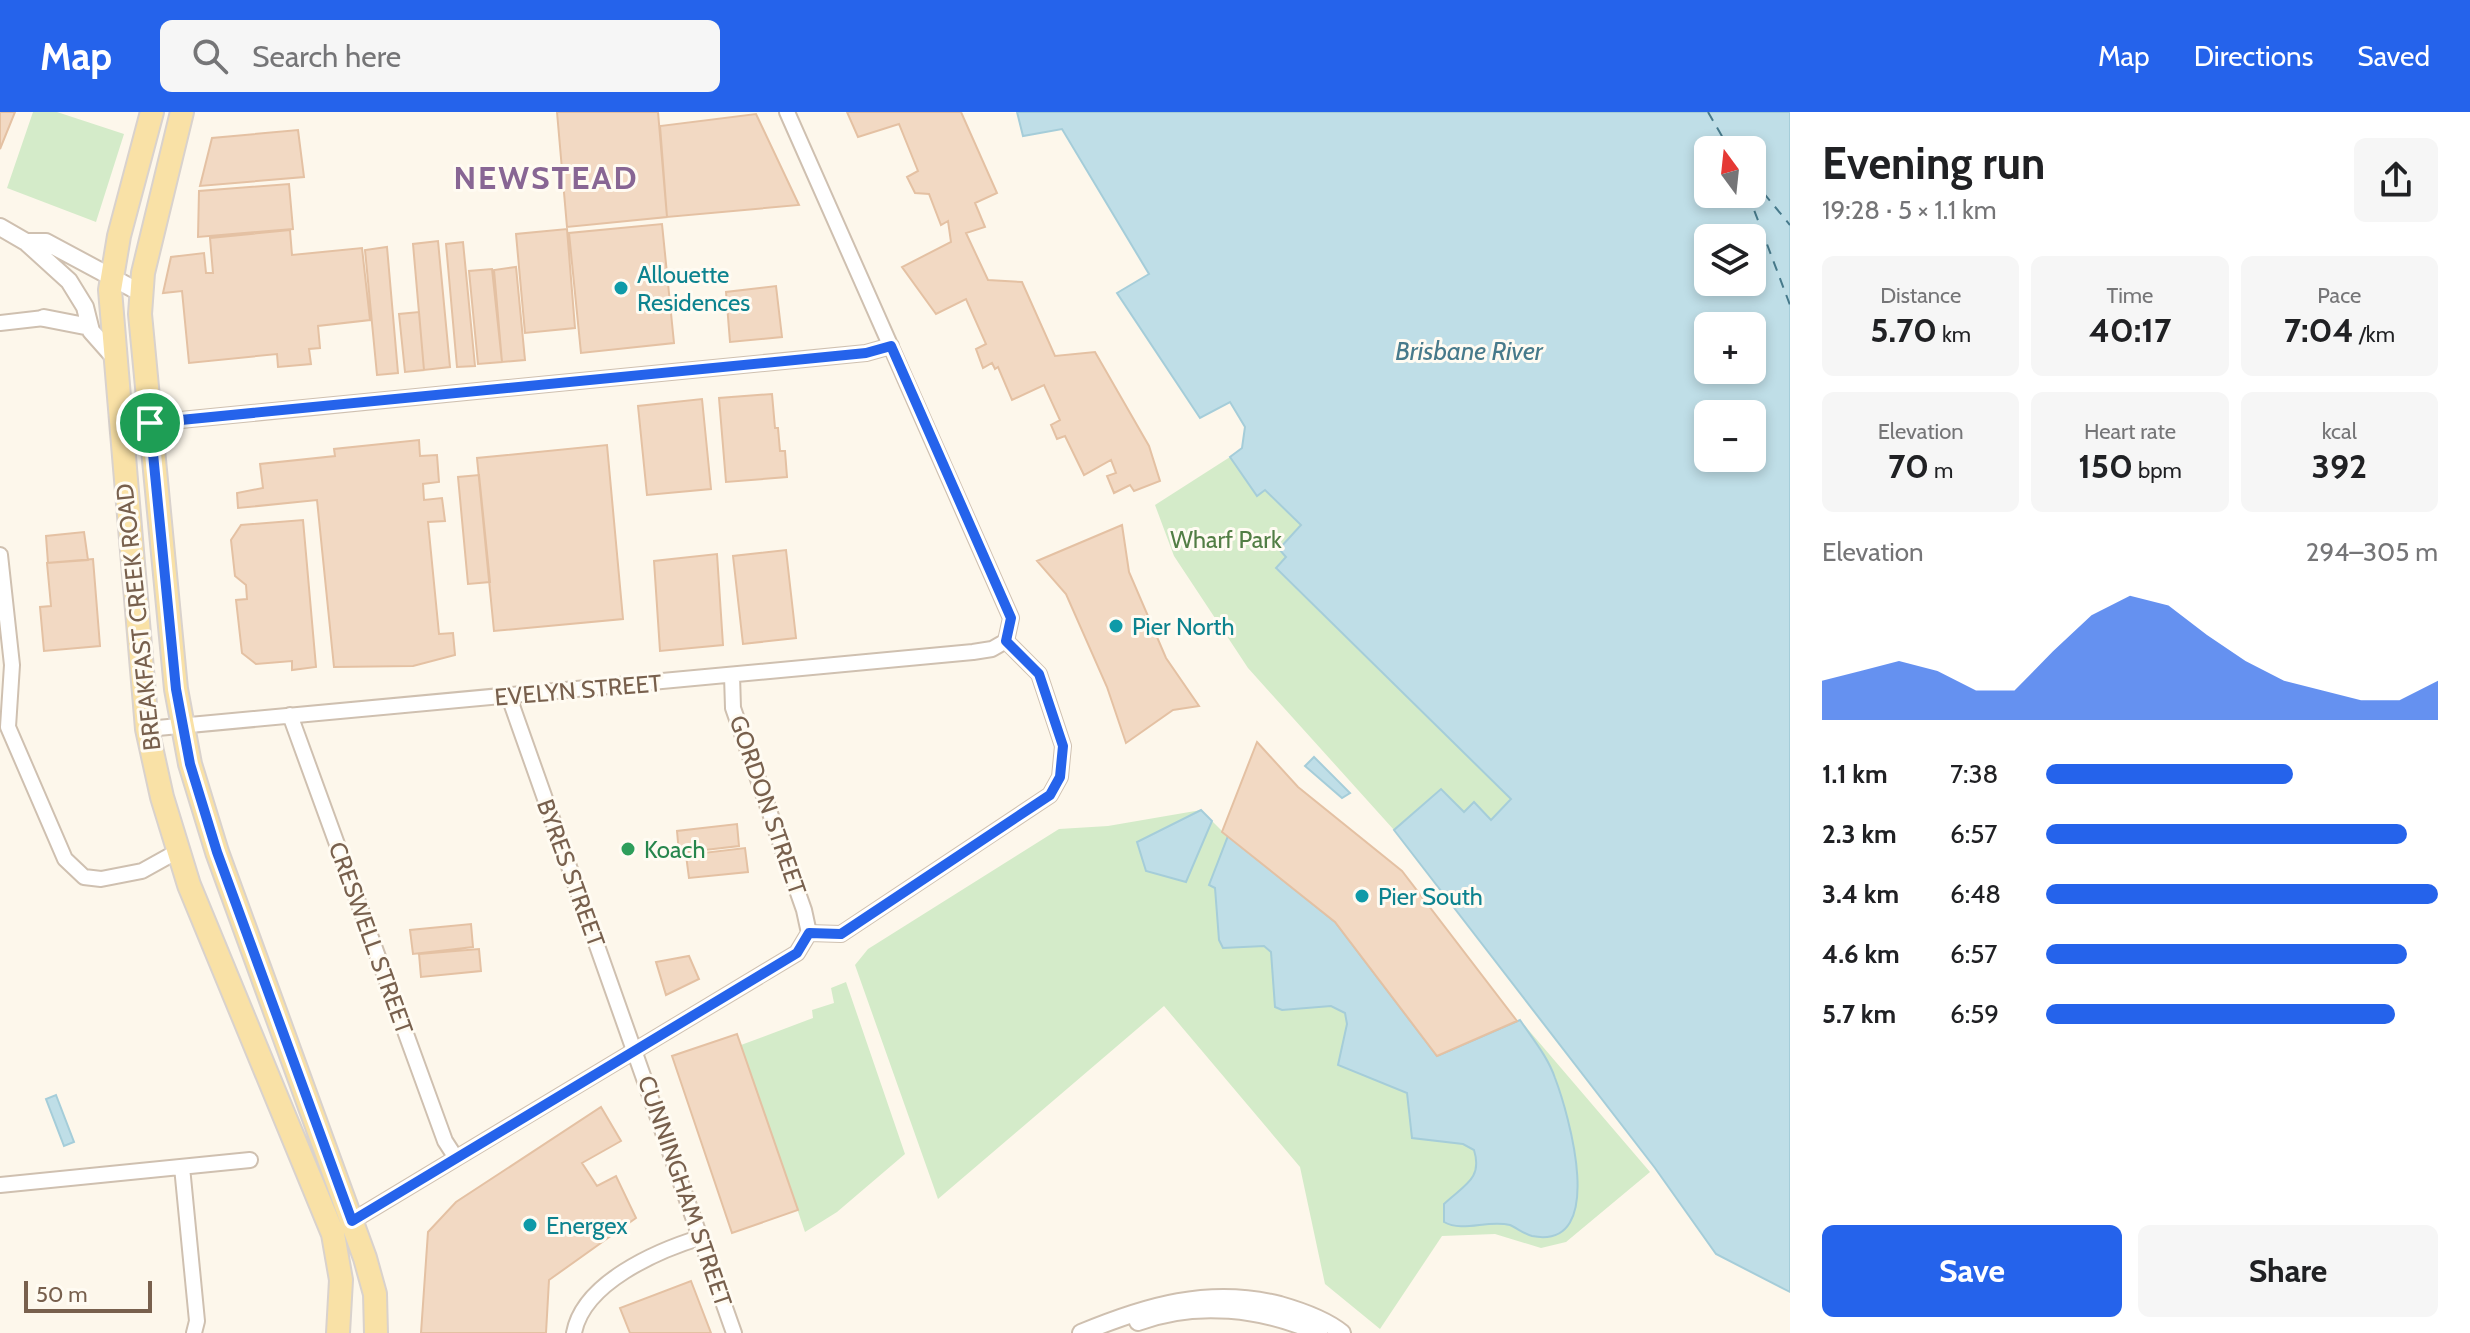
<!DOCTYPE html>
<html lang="en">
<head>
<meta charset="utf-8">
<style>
  :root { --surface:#fff; --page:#f6f6f6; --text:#202124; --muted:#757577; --accent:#2563eb }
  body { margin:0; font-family:Cabin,sans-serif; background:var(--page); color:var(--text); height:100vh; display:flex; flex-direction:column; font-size:30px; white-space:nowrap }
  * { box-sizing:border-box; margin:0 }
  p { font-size:26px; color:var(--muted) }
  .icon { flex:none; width:44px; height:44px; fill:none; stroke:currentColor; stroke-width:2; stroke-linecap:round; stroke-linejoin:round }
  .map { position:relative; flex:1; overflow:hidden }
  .details { display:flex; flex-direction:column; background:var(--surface); width:680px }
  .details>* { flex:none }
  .needle { width:52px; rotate:345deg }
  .fabs { position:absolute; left:1694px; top:24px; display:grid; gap:16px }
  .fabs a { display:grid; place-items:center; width:72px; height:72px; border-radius:12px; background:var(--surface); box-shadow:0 4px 12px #0003; font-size:40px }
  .scale { position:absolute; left:24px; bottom:20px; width:128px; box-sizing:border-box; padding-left:8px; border:4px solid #78604d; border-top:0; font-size:22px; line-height:28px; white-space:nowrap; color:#78604d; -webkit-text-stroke:6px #fffbf2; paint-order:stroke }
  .pin { position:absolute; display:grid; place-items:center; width:68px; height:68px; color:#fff; margin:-34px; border:4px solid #fff; border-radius:50%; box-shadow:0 2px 8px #0007 }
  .round { display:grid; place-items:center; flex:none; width:84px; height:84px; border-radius:12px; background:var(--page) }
  .summary { display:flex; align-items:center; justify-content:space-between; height:136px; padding:0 32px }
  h1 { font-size:44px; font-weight:800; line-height:60px }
  .stats { display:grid; grid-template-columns:repeat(3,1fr); gap:12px; height:136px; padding:8px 32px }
  .stats div { display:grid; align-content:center; border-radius:12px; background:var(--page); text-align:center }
  .stats b { font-size:34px; font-weight:800 }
  .stats small { font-size:22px; font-weight:400 }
  .stats p { font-size:22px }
  .chart { height:224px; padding:16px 32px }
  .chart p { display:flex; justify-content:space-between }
  .chart svg { width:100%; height:144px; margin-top:8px; fill:var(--accent); opacity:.7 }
  .primary-button { display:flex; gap:16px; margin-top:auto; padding:16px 32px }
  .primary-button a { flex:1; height:92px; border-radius:12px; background:var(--accent); color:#fff; font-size:32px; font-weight:800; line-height:92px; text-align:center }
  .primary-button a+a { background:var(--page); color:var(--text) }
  ul { padding:0 32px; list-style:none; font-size:26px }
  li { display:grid; grid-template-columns:128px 96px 1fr; align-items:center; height:60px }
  li i { height:20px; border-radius:10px; background:var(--accent) }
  header { display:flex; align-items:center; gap:48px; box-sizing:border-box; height:112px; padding:0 40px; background:var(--accent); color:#fff }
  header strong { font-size:38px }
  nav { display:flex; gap:44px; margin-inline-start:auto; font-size:28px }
  .search { width:560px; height:72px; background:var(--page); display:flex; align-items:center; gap:20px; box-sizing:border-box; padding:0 28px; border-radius:12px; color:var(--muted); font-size:30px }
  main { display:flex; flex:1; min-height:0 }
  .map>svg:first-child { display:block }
  .green { fill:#d4ebc9 }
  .water { fill:#bfdee7; stroke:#a5cdd9; stroke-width:2; fill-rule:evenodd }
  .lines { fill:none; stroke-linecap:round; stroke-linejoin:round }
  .ferry { stroke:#477a8b; stroke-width:2; stroke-dasharray:10 8; stroke-linecap:butt }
  .building { fill:#f2d9c3; stroke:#e4c1a3; stroke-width:2 }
  .minor-casing { stroke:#cfc0b0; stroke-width:18 }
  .tertiary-casing { stroke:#cfc0b0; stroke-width:20 }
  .primary-casing { stroke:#d9d2cd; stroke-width:26 }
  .minor { stroke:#fff; stroke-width:14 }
  .tertiary { stroke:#fff; stroke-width:16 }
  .primary { stroke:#f9e1a6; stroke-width:22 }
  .route-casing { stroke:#fff; stroke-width:16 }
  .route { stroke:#2563eb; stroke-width:10 }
  .culture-dot { fill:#0f9aa8; stroke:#fffbf2; stroke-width:3 }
  .leisure-dot { fill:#2e9e5b; stroke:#fffbf2; stroke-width:3 }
  .labels { text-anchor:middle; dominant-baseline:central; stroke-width:6; stroke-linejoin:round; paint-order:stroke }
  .culture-label { font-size:24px; fill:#0d838f; stroke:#fffbf2; text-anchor:start }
  .park-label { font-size:24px; fill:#527e45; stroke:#fffbf2 }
  .street-label { font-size:24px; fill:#78604d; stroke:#fffbf2 }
  .leisure-label { font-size:24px; fill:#27864d; stroke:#fffbf2; text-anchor:start }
  .water-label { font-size:26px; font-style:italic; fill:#477a8b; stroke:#fffbf2 }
  .district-label { font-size:32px; font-weight:bold; letter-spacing:2px; fill:#886694; stroke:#fffbf2 }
</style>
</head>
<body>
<header>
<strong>Map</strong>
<div class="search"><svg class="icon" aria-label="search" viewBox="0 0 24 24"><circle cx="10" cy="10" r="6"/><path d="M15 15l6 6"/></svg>Search here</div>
<nav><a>Map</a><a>Directions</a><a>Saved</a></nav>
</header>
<main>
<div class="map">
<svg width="1790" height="1221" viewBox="0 0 1790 1221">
  <rect width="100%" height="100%" fill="#fdf7eb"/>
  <!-- green -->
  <path class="green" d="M33,0H57L124,22L96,110L7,76Z
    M1230,345L1256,383L1264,378L1301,413L1279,437L1286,445L1276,457L1511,687L1491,708L1464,700L1441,677L1394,718L1248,556L1174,444L1155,393Z
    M1201,698L1229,726L1335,810L1437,944L1520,908L1650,1060L1566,1130L1541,1136L1495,1122L1442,1124L1380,1217L1325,1172L1300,1055L1164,894L938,1087L855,853L868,837L1059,717L1108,714Z
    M846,870L905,1042L837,1100L805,1120L741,933L813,906L812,898L834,891L831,876Z"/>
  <!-- water -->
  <path class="water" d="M1017,0H1790V1180L1716,1142L1655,1056L1394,718L1441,677L1464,700L1474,690L1491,708L1511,687L1276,456L1286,445L1279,437L1301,413L1265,378L1257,384L1230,345L1242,336L1245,315L1230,290L1200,306L1117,181L1149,162L1062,17L1023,24ZM1752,38V82H1708V38ZM1752,126V170H1708V126ZM1708,214H1752V258H1708ZM1708,302H1752V346H1708Z
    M1314,645L1350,681L1342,686L1305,654Z
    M1201,698L1212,709L1186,770L1146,759L1137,730Z
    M1228,724L1335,810L1437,944L1520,908C1532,926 1548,945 1555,966C1568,1000 1609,1139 1532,1124C1524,1122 1517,1116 1510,1113C1488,1107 1463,1121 1444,1110V1092C1464,1073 1483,1067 1474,1038L1463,1032L1412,1026L1407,981L1338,953L1347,912L1345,901L1331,894L1282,898L1275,895L1271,840L1264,834L1223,836L1219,828L1215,776L1209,773Z
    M56,983L74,1030L64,1034L46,987Z"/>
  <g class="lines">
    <!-- ferry -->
    <path class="ferry" d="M1708,0L1730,38
      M1752,67L1790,113
      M1748,82L1790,193"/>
  </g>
  <!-- building -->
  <path class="building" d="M0,0H15L0,37Z
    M557,0H658L667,105L567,115Z
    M847,0H961L997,81L975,91L985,115L966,121L988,168L1022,170L1055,244L1095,240L1149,334L1160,369L1134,379L1130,373L1114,381L1107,364L1116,361L1111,348L1084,363L1065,324L1057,327L1051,313L1060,308L1044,273L1012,288L998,255L995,257L992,251L983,256L976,237L986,232L966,187L936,202L902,155L951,130L948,109L941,113L929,82L915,81L907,65L918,59L899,12L858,25Z
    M756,2L799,93L667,105L660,14Z
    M298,18L304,65L200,74L212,26Z
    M289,72L293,117L198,125L199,79Z
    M662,112L674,231L581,241L569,121Z
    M567,117L575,216L525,221L516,122Z
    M290,118L292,143L362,136L370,208L318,214L320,236L309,237L311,252L278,255L277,242L189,251L182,179L163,181L171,145L204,141L206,161H213L210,126Z
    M438,129L450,255L424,258L413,132Z
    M463,130L475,254L457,255L446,132Z
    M387,135L398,261L377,263L365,138Z
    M516,155L525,248L502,250L494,158Z
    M492,157L502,250L478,252L469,159Z
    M776,174L782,225L730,230L726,180Z
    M419,200L424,258L405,260L399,202Z
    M772,282L775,316H778L780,339H785L787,365L726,370L719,286Z
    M702,287L711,377L647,383L638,294Z
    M419,328L420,344L437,343L439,370L423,372L424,388L442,386L445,409L428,410L439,522L453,521L455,543L413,554L334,555L317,388L238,396L237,381L263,376L260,352L335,344L334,337Z
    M607,333L623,507L494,519L477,346Z
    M479,363L490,470L468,472L458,365Z
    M303,408L316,555L292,558V549L256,552L242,541L236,488L247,487L246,473L235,464L231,428L241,413Z
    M1122,413L1129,460L1166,546L1199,594L1173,598L1126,631L1107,575L1066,482L1037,449Z
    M84,420L88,448L48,451L46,424Z
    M786,438L796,526L743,532L733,444Z
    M717,442L723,533L660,539L654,449Z
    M93,447L100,534L44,539L40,495L51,494L47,451Z
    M1257,630L1298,675L1402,759L1517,909L1437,944L1335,810L1222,720Z
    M737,712L739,734L679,741L677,719Z
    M745,736L748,760L689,766L686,743Z
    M471,812L473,835L413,842L410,818Z
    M479,837L481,859L421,865L419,842Z
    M689,844L699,867L666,883L656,850Z
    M737,922L798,1098L732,1121L672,944Z
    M601,995L621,1029L582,1051L597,1074L616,1064L636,1106L549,1168L546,1221H421L428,1120L456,1090Z
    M691,1169L711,1221H630L620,1196Z"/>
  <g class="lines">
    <defs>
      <path id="minor" d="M787,0L1011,506L1006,529
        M0,211L44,206
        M150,311L866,241L891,234
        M0,443L12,553L8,615L65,747L84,765L101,767L142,759L178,739
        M732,563L733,596L804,798L809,821
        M509,585L734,1221
        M290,603L445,1029L456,1046
        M147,617L973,540L992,537L1006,529
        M809,821L841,822L1050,683L1060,665L1063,634L1039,562L1006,529
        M182,1055L197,1209L194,1221
        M0,1073L250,1048
        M352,1109L797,841L809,821
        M574,1221C583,1171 656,1139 702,1125"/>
      <path id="tertiary" d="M0,115L26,130L69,169L85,195L91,219L114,245
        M26,130H46L141,181
        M44,206L90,215
        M1138,1210C1196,1188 1263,1196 1319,1221
        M1081,1221C1146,1194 1209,1175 1280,1193C1301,1199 1325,1207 1342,1221"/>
      <path id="primary" d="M152,0L119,124L110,178L147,617L162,685L189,773L333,1122L341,1168L338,1221
        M182,0L143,161L140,202L176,577L190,652L217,740L365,1146L375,1182L376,1221"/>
    </defs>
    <!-- minor casing -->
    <use href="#minor" class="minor-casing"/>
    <!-- tertiary casing -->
    <use href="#tertiary" class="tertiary-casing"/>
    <!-- primary casing -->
    <use href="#primary" class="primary-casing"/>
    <!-- minor -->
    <use href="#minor" class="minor"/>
    <!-- tertiary -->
    <use href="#tertiary" class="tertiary"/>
    <!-- primary -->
    <use href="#primary" class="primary"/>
  </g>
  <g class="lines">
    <defs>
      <path id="route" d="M891,234L1011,506L1006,529L1039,562L1063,634L1060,665L1050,683L841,822L809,821L797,841L352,1109L217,740L190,652L176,577L150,311L866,241Z"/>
    </defs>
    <!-- route casing -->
    <use href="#route" class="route-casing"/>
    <!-- route -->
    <use href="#route" class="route"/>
  </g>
  <!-- markers -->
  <g class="culture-dot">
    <circle cx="621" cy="176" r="8"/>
    <circle cx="1116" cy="514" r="8"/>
    <circle cx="1362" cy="784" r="8"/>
    <circle cx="530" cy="1113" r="8"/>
  </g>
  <circle class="leisure-dot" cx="628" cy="737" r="8"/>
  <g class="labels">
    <!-- culture labels -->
    <g class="culture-label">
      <text x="637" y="162">Allouette<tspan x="637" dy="28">Residences</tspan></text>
      <text x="1132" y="514">Pier North</text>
      <text x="1378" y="784">Pier South</text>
      <text x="546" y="1113">Energex</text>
    </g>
    <!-- park labels -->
    <g class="park-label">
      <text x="1226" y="427">Wharf Park</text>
    </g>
    <!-- street labels -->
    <g class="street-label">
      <text transform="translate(138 505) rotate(-96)">BREAKFAST CREEK ROAD</text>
      <text transform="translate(578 578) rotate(-5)">EVELYN STREET</text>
      <text transform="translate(768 693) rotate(71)">GORDON STREET</text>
      <text transform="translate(571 761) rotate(70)">BYRES STREET</text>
      <text transform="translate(371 826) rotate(70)">CRESWELL STREET</text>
      <text transform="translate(685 1079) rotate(71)">CUNNINGHAM STREET</text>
    </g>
    <!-- leisure labels -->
    <g class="leisure-label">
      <text x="644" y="737">Koach</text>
    </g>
    <!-- water labels -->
    <g class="water-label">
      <text x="1469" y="239">Brisbane River</text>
    </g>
    <!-- district labels -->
    <g class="district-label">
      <text x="546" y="65">NEWSTEAD</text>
    </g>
  </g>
</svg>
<div class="fabs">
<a><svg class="needle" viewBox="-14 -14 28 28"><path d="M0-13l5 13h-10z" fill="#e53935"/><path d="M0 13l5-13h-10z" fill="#757577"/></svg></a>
<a><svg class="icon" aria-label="layers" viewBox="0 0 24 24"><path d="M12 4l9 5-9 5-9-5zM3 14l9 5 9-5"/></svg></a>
<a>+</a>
<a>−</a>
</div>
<div class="scale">50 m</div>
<div class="pin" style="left:150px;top:311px;background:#1e9e55"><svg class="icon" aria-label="arrive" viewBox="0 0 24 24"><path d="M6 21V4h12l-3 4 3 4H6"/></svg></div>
</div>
<section class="details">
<div class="summary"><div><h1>Evening run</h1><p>19:28 · 5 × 1.1 km</p></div><a class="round"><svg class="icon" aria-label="share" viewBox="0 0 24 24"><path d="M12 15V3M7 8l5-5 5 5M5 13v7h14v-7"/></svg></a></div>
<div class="stats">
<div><p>Distance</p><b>5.70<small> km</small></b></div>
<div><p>Time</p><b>40:17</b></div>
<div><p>Pace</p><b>7:04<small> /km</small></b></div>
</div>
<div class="stats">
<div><p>Elevation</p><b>70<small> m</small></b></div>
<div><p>Heart rate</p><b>150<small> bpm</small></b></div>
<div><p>kcal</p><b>392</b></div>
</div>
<div class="chart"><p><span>Elevation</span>294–305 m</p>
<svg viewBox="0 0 160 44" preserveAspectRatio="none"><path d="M0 44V32L10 29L20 26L30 29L40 35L50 35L60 23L70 12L80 6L90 9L100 18L110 26L120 32L130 35L140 38L150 38L160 32V44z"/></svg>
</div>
<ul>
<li><b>1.1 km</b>7:38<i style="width:63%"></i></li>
<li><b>2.3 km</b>6:57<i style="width:92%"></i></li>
<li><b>3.4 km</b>6:48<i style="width:100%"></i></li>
<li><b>4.6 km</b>6:57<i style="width:92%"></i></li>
<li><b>5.7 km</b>6:59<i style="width:89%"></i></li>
</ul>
<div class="primary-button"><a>Save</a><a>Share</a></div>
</section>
</main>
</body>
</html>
